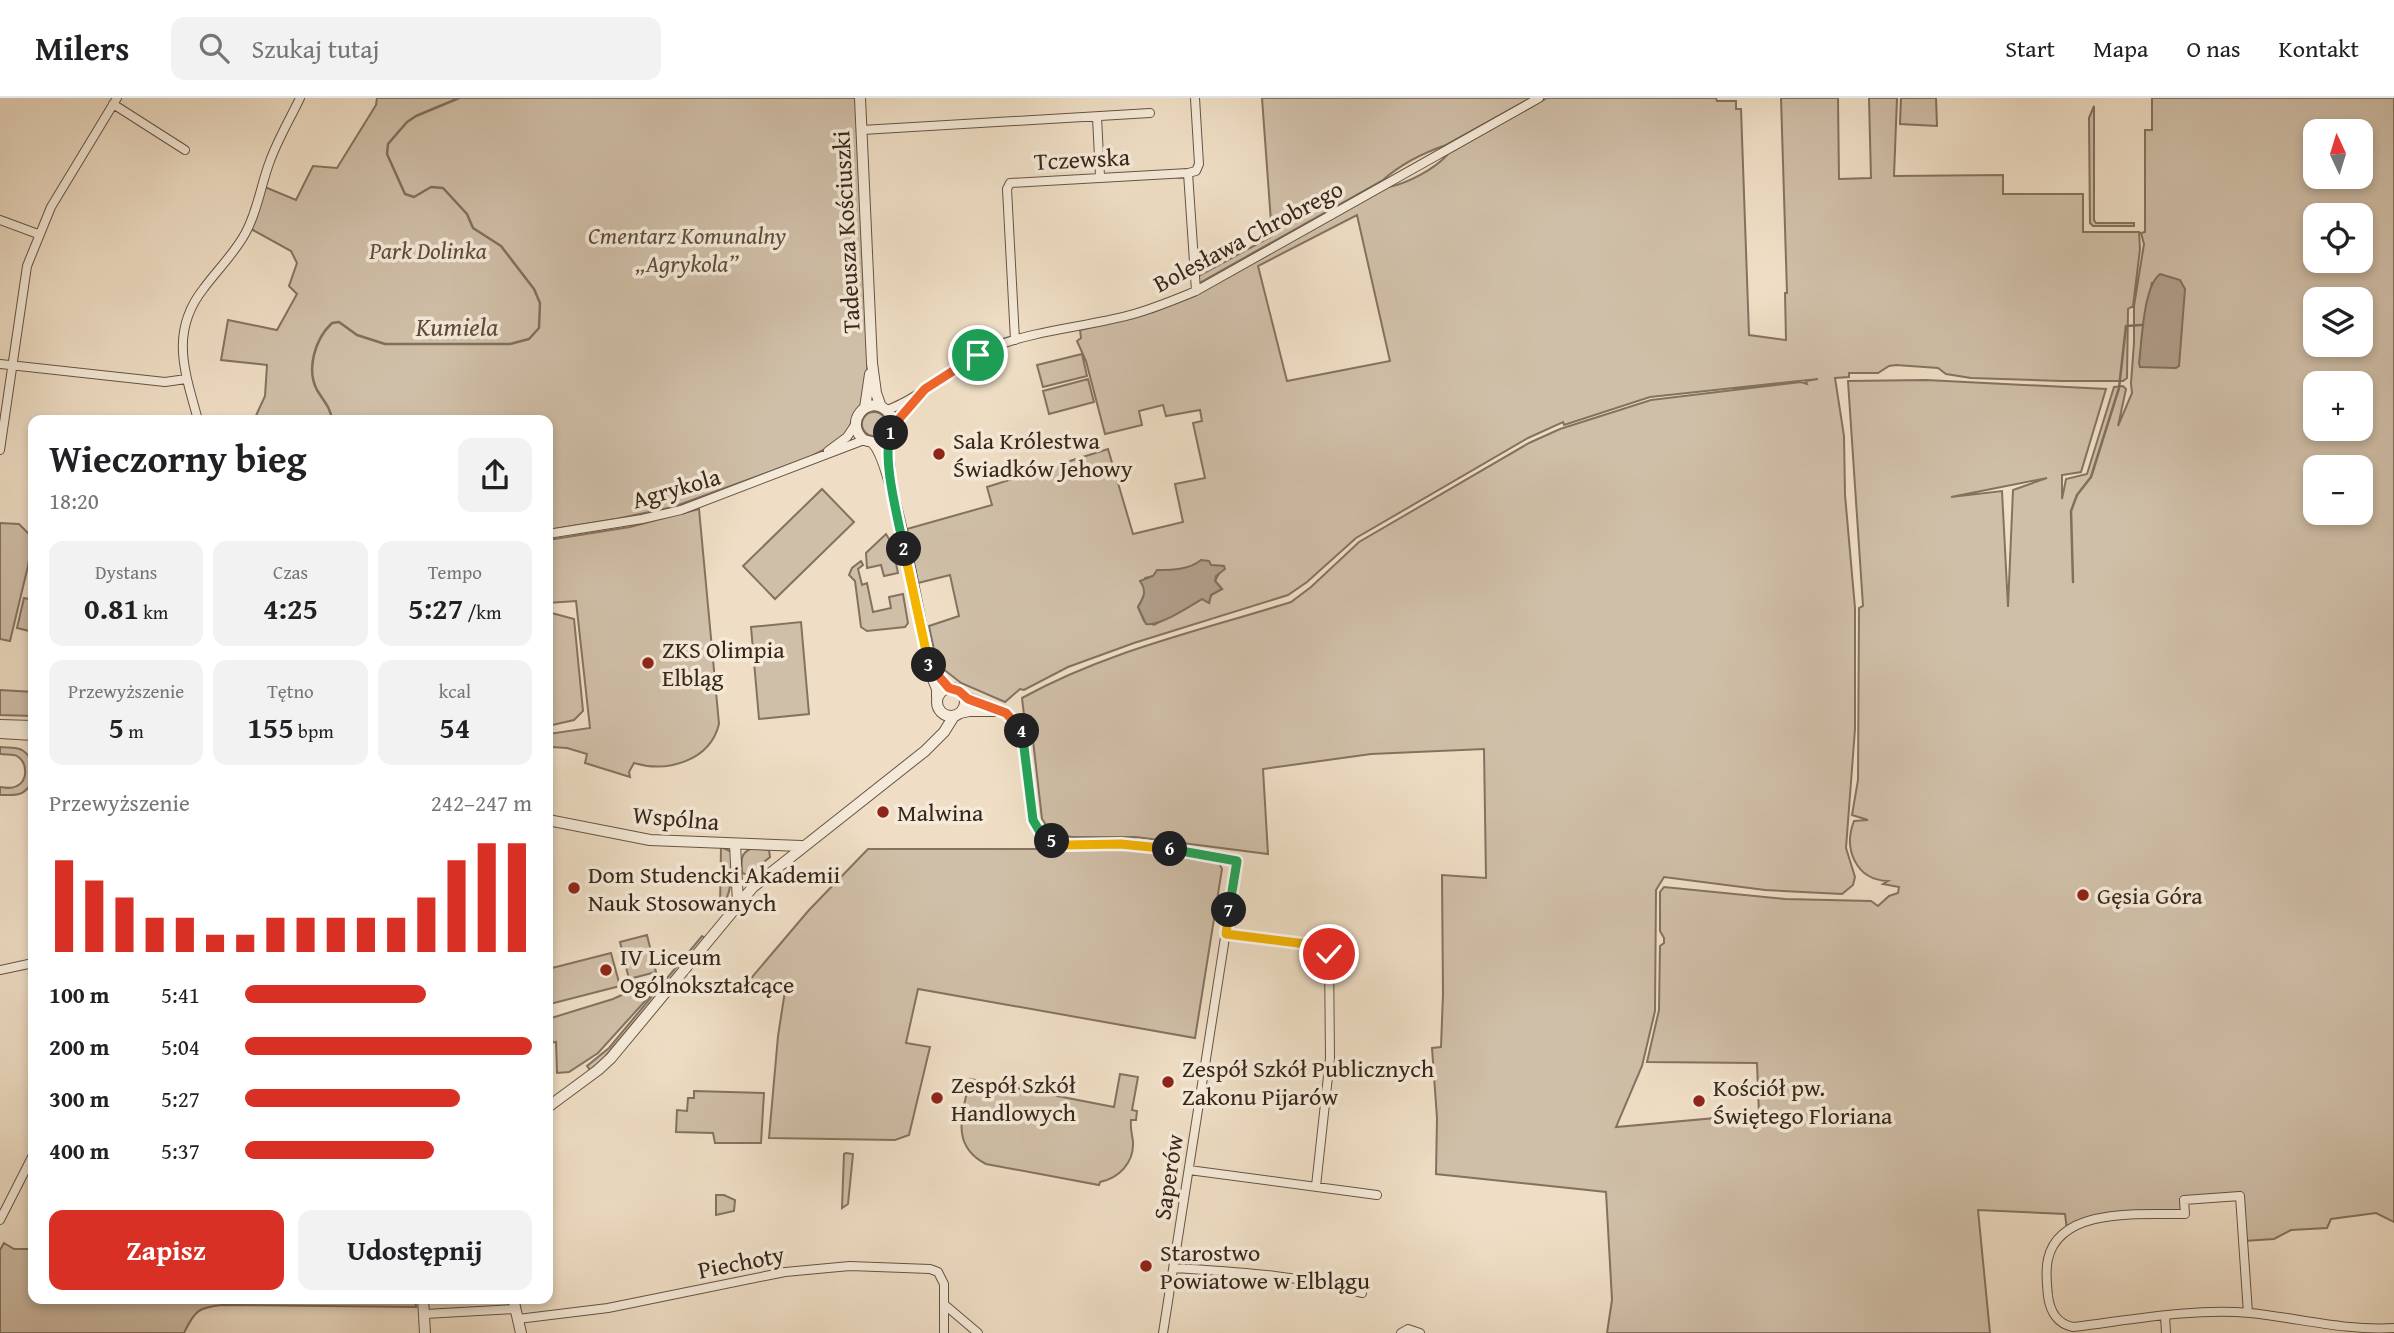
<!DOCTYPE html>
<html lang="pl">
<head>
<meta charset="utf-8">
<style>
  :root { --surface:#fff; --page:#f2f2f2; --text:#202124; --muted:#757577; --line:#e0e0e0; --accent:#d93025 }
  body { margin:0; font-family:"Gentium Book Plus",serif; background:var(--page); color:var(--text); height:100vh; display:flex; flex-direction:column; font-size:26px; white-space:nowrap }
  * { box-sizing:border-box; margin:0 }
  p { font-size:23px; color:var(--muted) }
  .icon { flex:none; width:38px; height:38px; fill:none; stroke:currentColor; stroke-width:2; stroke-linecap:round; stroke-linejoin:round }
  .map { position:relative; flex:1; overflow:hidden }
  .panel { position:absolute; left:28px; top:317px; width:525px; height:889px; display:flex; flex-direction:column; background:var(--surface); border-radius:14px; box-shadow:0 4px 10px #0003 }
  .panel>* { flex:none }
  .needle { width:46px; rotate:356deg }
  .fabs { position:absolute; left:2303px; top:21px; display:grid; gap:14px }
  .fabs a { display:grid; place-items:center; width:70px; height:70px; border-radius:14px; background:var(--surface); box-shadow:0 4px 10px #0003; font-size:35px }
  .pin { position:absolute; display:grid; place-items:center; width:60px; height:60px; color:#fff; margin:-30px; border:4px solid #fff; border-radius:50%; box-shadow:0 2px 7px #0007 }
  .km { position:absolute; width:35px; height:35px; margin:-18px; border-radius:50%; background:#222; color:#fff; font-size:19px; line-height:35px; text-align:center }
  .round { display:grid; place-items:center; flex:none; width:74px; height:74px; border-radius:14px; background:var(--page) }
  .head { display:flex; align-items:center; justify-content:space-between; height:119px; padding:0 21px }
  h1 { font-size:38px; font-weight:700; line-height:52px }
  .stats { display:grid; grid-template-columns:repeat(3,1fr); gap:10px; height:119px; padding:7px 21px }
  .stats div { display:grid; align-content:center; border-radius:14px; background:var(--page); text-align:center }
  .stats b { font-size:30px; font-weight:700 }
  .stats small { font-size:19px; font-weight:400 }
  .stats p { font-size:19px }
  .chart { height:196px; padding:14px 21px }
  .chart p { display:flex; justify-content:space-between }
  .chart svg { width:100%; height:126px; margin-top:7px; stroke:var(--accent); stroke-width:6 }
  .action { display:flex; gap:14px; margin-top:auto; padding:14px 21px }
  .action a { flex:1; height:80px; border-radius:14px; background:var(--accent); color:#fff; font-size:28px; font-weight:700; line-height:80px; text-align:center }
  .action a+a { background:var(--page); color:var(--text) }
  ul { padding:0 21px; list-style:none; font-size:23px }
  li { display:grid; grid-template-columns:112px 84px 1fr; align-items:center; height:52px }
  li i { height:18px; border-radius:9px; background:var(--accent) }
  header { display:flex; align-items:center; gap:42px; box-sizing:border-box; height:98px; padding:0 35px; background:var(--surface); border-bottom:2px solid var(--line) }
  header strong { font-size:33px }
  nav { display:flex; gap:38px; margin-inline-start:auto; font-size:24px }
  .search { width:490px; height:63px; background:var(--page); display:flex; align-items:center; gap:18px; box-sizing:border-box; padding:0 24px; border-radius:14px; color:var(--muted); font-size:26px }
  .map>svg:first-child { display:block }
  .green { fill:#d0bfa8; stroke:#847260; stroke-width:2; fill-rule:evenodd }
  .water { fill:#b19f8b; stroke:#816f5d; stroke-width:2 }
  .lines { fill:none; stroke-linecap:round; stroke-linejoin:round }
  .stream { stroke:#816f5d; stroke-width:2.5 }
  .minor-casing { stroke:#665444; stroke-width:10 }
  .tertiary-casing { stroke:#665444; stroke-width:12 }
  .minor { stroke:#f5ead9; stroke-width:8 }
  .tertiary { stroke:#f5ead9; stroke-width:10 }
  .split-1-casing { stroke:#fff; stroke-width:14 }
  .split-2-casing { stroke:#fff; stroke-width:14 }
  .split-3-casing { stroke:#fff; stroke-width:14 }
  .split-4-casing { stroke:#fff; stroke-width:14 }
  .split-5-casing { stroke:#fff; stroke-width:14 }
  .split-6-casing { stroke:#fff; stroke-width:14 }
  .split-7-casing { stroke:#fff; stroke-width:14 }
  .split-8-casing { stroke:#fff; stroke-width:14 }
  .split-1 { stroke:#f0652b; stroke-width:9 }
  .split-2 { stroke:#22a559; stroke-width:9 }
  .split-3 { stroke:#f5b400; stroke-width:9 }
  .split-4 { stroke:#f0652b; stroke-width:9 }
  .split-5 { stroke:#22a559; stroke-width:9 }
  .split-6 { stroke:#f5b400; stroke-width:9 }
  .split-7 { stroke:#22a559; stroke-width:9 }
  .split-8 { stroke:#f5b400; stroke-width:9 }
  .poi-dot { fill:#8f2418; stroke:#f5ead9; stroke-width:2.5 }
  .labels { text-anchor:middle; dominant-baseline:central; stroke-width:7; stroke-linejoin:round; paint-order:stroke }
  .street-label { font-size:24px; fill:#382619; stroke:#f5ead9 }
  .park-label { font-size:24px; font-style:italic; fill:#5e4c3d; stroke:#f5ead9 }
  .poi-label { font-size:24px; fill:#382619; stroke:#f5ead9; text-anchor:start }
  .water-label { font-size:26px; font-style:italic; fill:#5c4a3b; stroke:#f5ead9 }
</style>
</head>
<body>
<header>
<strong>Milers</strong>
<div class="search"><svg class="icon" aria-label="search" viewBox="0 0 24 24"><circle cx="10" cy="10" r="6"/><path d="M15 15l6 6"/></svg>Szukaj tutaj</div>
<nav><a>Start</a><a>Mapa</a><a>O nas</a><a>Kontakt</a></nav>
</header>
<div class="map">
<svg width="2394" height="1235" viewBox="0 0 2394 1235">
  <rect width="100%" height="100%" fill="#efdec5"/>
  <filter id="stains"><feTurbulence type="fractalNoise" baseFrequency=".00286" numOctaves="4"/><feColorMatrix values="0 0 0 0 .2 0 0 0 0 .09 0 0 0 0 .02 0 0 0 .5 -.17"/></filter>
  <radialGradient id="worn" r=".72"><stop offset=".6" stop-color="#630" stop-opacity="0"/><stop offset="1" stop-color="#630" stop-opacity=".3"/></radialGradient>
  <!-- green -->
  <path class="green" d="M377,0H856L869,248L866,285L863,303L852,322L848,334L831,348L810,359L673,409L616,421L548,432V322H254L265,298L267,267L221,262L228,222L277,232L297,196L289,188L297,165L291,153L251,131L265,89L296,102L313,68L337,70L376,7Z
    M1262,0H1531L1446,47C1423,55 1401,66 1383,82L1194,188L1193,181L1272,138Z
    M1547,0H1716L1717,3H1736V11H1741L1749,237L1786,242L1785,195H1787L1781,0H1838L1839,81L1871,80L1869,0H1897L1894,78L2003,77V96H2083V134H2139L2140,151L2133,208L2128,211L2127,280L2123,283H2061L1971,280L1946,276L1938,270L1896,267L1889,268L1878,275H1849V279L1835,280L1844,338L1845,397L1855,510V631L1846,750L1855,779L1853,787L1842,796L1765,792L1664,779L1656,792L1655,913L1642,968L1616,1029L1759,1016L1757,965L1647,964L1659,912L1660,848L1664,845V840L1660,833V794L1664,789L1785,801L1871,803L1878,808L1889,798L1898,795L1899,789L1883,786L1888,783C1856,782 1843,751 1854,723L1868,722L1852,717L1858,682L1859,510L1863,508L1848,283L1926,282L2106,291L2081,374L2062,377V401L2066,381L2087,376L2114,289L2123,288L2126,291L2118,328L2132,295L2131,285L2134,245V208L2144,146L2141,135L2145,134V32H2152V0H2394V1124L2376,1115L2331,1121L2327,1130L2291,1132L2274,1141L2244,1143L2240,1098L2185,1102V1116L2117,1119L2067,1132L2065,1116L1978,1112L1990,1235H1607L1612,1202L1606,1094L1436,1076L1437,1020L1432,950L1441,949L1443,896L1442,777L1486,780L1484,651L1371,656L1263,671L1268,756L1136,739H1072L1060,737L1049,731L1042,721L1031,625L1024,617L1022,600C1107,553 1199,533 1291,504L1311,489L1359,444L1529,345L1560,331L1651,302L1801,284L1807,286L1806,283L1818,281L1650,299L1564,327L1563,324L1528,340L1356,440L1307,484L1288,497L1134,545L1068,569L1024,592L1020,591L1005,604L961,585L937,566L929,528L959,518L950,477L918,485L907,431L992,407L987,389L1108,351L1133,436L1183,424L1175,386L1205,380L1193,325L1202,323L1200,312L1166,318L1163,307L1139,313L1142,327L1105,336L1086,263L1077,243L1081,240L1080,232L1153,214L1194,198L1389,89C1408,85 1435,71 1448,56ZM2315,33H2361V79H2315ZM1357,117L1390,263L1287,283L1258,168ZM2315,117H2361V163H2315ZM2152,184L2149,269H2141V246ZM2315,201H2361V247H2315ZM2315,285H2361V331H2315ZM2315,369H2361V415H2315ZM2047,380L2013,392L2008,509L2002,393L1951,399ZM1196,467L1223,468L1215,483L1222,491L1211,497L1209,505L1202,501L1154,527L1144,523L1138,509L1144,498L1145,480Z
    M1901,0H1936L1937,28L1900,26Z
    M2094,8V122L2096,125H2134V128H2093L2090,125L2089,20Z
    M1082,256L1087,278L1043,289L1037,267Z
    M1088,281L1094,304L1049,316L1043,293Z
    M862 326a12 12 0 1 1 24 0a12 12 0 1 1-24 0Z
    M822,391L854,424L775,501L743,468Z
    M699,411L719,626C710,663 667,675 634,665L629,674L630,679L585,665L587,656L567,650L552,649V659H548V636L590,630L576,503L548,505V442L630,429Z
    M0,425L19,426L32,439L28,468L10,543L0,541Z
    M886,436L892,446L898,475L884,478L881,467L867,470L866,455Z
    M861,463L863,467L858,471L862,487L867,485L873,514L891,510L889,499L903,496L908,525L905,529L867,533L861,529L855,483L849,477L852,470Z
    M24,500L33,502V534L17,530Z
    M548,514L574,521L583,613L574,622L548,628Z
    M801,524L809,616L759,621L751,529Z
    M0,592L33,594V618L0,617Z
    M0,649C7,650 16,649 22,652C37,661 37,686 22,695C15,698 7,697 0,697V689C6,690 12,691 17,688C28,682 28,665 17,658C13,656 5,657 0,656Z
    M721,749L732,754C732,773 733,796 720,811Z
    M753,750L769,752L770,759L748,777L742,775C741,763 740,754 753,750Z
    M868,751H1133L1219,765L1222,771L1195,940L918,891L906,945L930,949L909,1037L895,1042L769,1040L778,938L785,893L747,885L809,812Z
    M647,837L656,874L629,881L620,844Z
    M702,838L705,840L604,960L590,972L587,968L609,950Z
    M611,855L620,888L550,906L548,871Z
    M666,880L598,955L569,974L557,975L556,944L548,945V921L613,901L648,885Z
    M1120,976L1138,979L1132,1012L1137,1013L1136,1022H1131C1130,1030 1132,1036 1133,1044C1134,1065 1119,1080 1100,1084L1099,1087L986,1066C949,1047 963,1014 970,981L1114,1009Z
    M694,993L764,995L761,1045H715L713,1035L676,1034L677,1012L687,1013L688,1000H694Z
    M846,1055L853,1056L848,1106L842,1110L844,1056Z
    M716,1097H724L735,1102L734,1113L716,1117Z
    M4,1145L14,1151H33V1200H415L416,1209L222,1207C198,1209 194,1214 184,1235H0V1152Z"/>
  <!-- water -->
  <path class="water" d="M2160,176L2180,182L2185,191L2179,268L2176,270L2140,269L2139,265C2142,243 2143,189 2160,176Z
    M1201,462L1209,463L1211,467L1224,468L1225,471L1216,478L1215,483L1222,491L1211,497L1209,505L1202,501C1189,509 1160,528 1146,526L1138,509C1144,499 1147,493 1140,483L1153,478L1157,472C1172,472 1189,472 1201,462Z"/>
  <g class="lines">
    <!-- stream -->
    <path class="stream" d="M332,322C331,310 323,302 317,292C306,271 315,241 332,225L339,224L357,237L385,246H510L529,241L539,230L540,205L534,191L501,148L473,130L467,116L443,90L431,89L414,99L405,96L387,56L388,46L407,24L416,18L459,0
      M2073,484L2071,413L2077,397L2091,379L2119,290L2126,228L2142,227"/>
    <defs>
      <path id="minor" d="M1195,0L1199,66L1196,73L1188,75L1196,193
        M113,6L185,52
        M1097,19L1100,79
        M862,32L1150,15
        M0,122L38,136
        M1015,242L1007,91L1010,85L1188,75
        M0,266L165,284L186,281
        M887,312C925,298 955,265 993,249C1037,232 1085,229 1130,217C1153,211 1174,202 1196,193L1539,0
        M198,322C185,274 169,234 204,190C218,171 235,155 246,134C258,112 261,86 270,63C278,41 290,21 300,0
        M893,328L921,296
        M0,352L27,168L51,109L117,0
        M828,353L847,339L855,327
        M548,436L642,421L681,412L864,342
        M1226,836L1322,848L1329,856L1330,960L1316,1088
        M0,872L33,865
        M1189,1072L1377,1097
        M0,1122L33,1057
        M1174,1170C1237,1174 1301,1177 1362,1195
        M945,1207L978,1235
        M2248,1215L2240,1098L2184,1102L2185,1116C2143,1117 2060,1108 2048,1161C2045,1173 2047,1186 2048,1198C2050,1214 2058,1226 2073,1229C2131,1222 2192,1210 2250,1215C2299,1220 2345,1233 2394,1230
        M425,1216L515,1211
        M2165,1218L2166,1235
        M518,1221L608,1210L785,1174L850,1168L930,1171L938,1174L944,1186V1235
        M1163,1235L1237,763
        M1401,1235L1408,1231L1420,1235"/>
      <path id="tertiary" d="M860,0L872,265L876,295L881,309
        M865,310L870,276
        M890,337L876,345L864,342C843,325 867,296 886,312C899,322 888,335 888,348C888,357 890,367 890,376
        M873,345C893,364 923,537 930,574L937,591V600
        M931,568L949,590
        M937 604a14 14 0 1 1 28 0a14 14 0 1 1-28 0Z
        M964,598L1006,615L1023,635L1033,722L1040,734L1056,745L1067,747L1132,746L1237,763
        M960,615L969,613H999
        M0,627L33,628
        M0,635L33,637
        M548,722L650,742L802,748
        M735,746L738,805
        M548,1009L598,972L611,960L753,789L925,653L944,634L954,618
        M423,1200L425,1235
        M513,1200L521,1235"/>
    </defs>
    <!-- minor casing -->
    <use href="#minor" class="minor-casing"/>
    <!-- tertiary casing -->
    <use href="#tertiary" class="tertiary-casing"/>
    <!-- minor -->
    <use href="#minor" class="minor"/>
    <!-- tertiary -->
    <use href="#tertiary" class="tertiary"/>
  </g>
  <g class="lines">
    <defs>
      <path id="split-1" d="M891,335L898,322L925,291L978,257"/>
      <path id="split-2" d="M891,335C881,359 899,424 904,451"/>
      <path id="split-3" d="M904,451L929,567"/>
      <path id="split-4" d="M929,567L949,590L959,593L968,601L1006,615L1022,633"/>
      <path id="split-5" d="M1022,633L1033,722L1040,734L1052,743"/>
      <path id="split-6" d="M1052,743L1067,747L1121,746L1170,751"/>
      <path id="split-7" d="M1170,751L1237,763L1229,812"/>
      <path id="split-8" d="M1229,812L1226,836L1322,848L1329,856"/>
    </defs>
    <!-- split-1 casing -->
    <use href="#split-1" class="split-1-casing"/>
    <!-- split-2 casing -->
    <use href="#split-2" class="split-2-casing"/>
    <!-- split-3 casing -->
    <use href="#split-3" class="split-3-casing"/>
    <!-- split-4 casing -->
    <use href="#split-4" class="split-4-casing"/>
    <!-- split-5 casing -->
    <use href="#split-5" class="split-5-casing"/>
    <!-- split-6 casing -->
    <use href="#split-6" class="split-6-casing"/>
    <!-- split-7 casing -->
    <use href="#split-7" class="split-7-casing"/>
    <!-- split-8 casing -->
    <use href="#split-8" class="split-8-casing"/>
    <!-- split-1 -->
    <use href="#split-1" class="split-1"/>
    <!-- split-2 -->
    <use href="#split-2" class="split-2"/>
    <!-- split-3 -->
    <use href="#split-3" class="split-3"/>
    <!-- split-4 -->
    <use href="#split-4" class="split-4"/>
    <!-- split-5 -->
    <use href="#split-5" class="split-5"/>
    <!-- split-6 -->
    <use href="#split-6" class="split-6"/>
    <!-- split-7 -->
    <use href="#split-7" class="split-7"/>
    <!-- split-8 -->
    <use href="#split-8" class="split-8"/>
  </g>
  <!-- markers -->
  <g class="poi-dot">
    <circle cx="939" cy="356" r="7"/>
    <circle cx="648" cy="565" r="7"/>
    <circle cx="883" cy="714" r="7"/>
    <circle cx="574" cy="790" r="7"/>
    <circle cx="2083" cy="797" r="7"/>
    <circle cx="606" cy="872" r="7"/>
    <circle cx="1168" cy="984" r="7"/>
    <circle cx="937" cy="1000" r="7"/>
    <circle cx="1699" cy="1003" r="7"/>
    <circle cx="1146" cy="1168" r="7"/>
  </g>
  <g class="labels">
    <!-- street labels -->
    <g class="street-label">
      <text transform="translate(1082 61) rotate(-3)">Tczewska</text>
      <text transform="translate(846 134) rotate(-93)">Tadeusza Kościuszki</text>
      <text transform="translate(1248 138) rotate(-28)">Bolesława Chrobrego</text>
      <text transform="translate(676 390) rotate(-16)">Agrykola</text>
      <text transform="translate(676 720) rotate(5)">Wspólna</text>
      <text transform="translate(1168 1079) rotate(-81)">Saperów</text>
      <text transform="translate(741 1164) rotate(-11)">Piechoty</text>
    </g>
    <!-- park labels -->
    <g class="park-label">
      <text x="687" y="137">Cmentarz Komunalny<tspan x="687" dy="28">„Agrykola”</tspan></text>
      <text x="428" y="152">Park Dolinka</text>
    </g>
    <!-- poi labels -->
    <g class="poi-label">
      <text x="953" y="342">Sala Królestwa<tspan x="953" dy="28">Świadków Jehowy</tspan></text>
      <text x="662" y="551">ZKS Olimpia<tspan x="662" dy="28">Elbląg</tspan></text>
      <text x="897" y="714">Malwina</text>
      <text x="588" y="776">Dom Studencki Akademii<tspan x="588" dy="28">Nauk Stosowanych</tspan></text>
      <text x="2097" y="797">Gęsia Góra</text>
      <text x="620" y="858">IV Liceum<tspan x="620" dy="28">Ogólnokształcące</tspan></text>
      <text x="1182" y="970">Zespół Szkół Publicznych<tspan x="1182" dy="28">Zakonu Pijarów</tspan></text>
      <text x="951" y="986">Zespół Szkół<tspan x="951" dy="28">Handlowych</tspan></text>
      <text x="1713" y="989">Kościół pw.<tspan x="1713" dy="28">Świętego Floriana</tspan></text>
      <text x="1160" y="1154">Starostwo<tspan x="1160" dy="28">Powiatowe w Elblągu</tspan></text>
    </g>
    <!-- water labels -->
    <g class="water-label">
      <text x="457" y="228">Kumiela</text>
    </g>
  </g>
  <rect width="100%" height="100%" filter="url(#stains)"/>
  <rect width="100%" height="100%" fill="url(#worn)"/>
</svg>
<div class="fabs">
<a><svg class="needle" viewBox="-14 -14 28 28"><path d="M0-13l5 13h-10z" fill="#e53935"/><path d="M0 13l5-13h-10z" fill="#757577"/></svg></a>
<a><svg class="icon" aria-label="locate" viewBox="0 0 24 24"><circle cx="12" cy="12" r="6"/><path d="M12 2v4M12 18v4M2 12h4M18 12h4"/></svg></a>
<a><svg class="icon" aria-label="layers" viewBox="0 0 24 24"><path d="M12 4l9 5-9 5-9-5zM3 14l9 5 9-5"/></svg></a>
<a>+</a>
<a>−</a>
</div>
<div class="pin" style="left:978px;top:257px;background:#1e9e55"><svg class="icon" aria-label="arrive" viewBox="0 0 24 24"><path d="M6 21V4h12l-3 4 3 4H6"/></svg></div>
<div class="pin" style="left:1329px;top:856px;background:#d93025"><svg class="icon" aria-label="check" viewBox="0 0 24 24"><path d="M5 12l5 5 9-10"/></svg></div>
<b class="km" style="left:891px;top:335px">1</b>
<b class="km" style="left:904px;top:451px">2</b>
<b class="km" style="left:929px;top:567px">3</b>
<b class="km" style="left:1022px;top:633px">4</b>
<b class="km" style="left:1052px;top:743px">5</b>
<b class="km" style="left:1170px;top:751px">6</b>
<b class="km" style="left:1229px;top:812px">7</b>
<section class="panel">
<div class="head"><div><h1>Wieczorny bieg</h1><p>18:20</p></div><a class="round"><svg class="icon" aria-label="share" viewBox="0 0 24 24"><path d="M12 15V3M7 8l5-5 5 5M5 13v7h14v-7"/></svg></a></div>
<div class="stats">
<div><p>Dystans</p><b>0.81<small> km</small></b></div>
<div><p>Czas</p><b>4:25</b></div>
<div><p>Tempo</p><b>5:27<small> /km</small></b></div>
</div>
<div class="stats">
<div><p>Przewyższenie</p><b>5<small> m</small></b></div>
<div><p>Tętno</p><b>155<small> bpm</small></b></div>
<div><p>kcal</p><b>54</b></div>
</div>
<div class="chart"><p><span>Przewyższenie</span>242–247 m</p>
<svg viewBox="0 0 160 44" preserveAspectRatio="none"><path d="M5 44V12M15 44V19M25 44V25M35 44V32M45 44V32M55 44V38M65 44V38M75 44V32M85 44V32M95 44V32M105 44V32M115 44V32M125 44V25M135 44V12M145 44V6M155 44V6"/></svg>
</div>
<ul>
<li><b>100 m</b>5:41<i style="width:63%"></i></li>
<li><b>200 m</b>5:04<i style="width:100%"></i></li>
<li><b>300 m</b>5:27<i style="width:75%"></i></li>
<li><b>400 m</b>5:37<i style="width:66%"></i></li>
</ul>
<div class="action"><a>Zapisz</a><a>Udostępnij</a></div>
</section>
</div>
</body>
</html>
